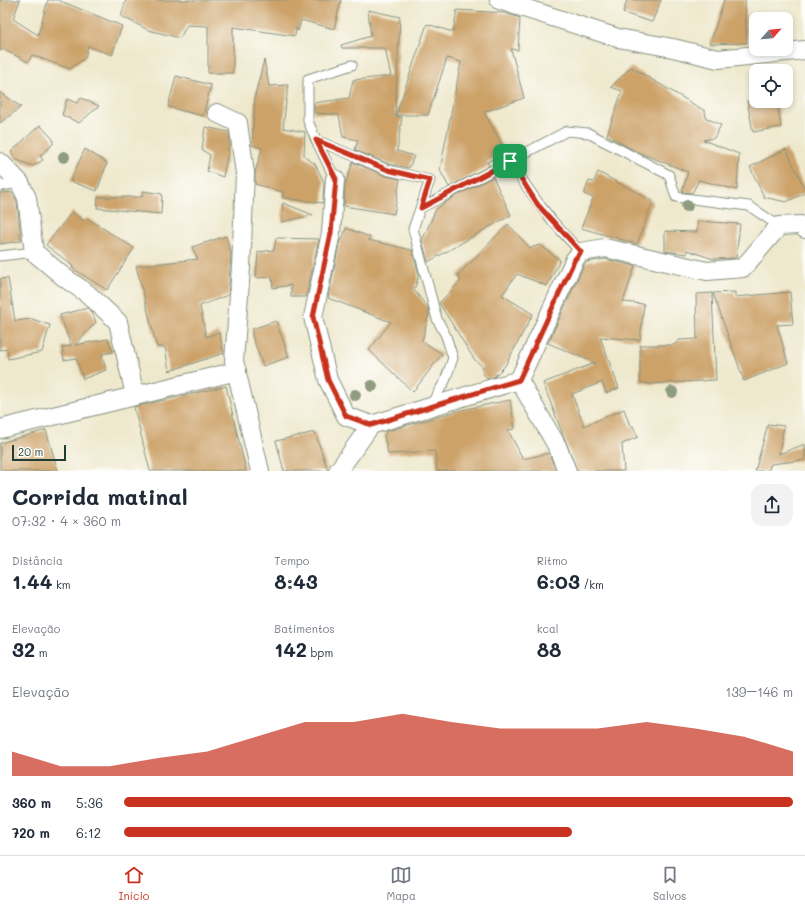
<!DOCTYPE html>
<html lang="pt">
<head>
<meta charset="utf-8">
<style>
  :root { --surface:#fff; --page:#f2f2f3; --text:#1f2937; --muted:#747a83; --line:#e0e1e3; --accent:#c8321e }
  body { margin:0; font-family:Mali,sans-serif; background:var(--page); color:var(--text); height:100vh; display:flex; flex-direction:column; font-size:15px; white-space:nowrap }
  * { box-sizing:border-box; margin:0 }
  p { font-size:13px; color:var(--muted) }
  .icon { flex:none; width:22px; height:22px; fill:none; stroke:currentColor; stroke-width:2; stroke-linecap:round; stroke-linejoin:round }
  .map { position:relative; height:471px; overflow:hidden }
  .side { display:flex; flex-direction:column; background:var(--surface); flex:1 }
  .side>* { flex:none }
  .needle { width:26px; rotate:63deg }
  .controls { position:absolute; left:749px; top:12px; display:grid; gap:8px }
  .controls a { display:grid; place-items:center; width:44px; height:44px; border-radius:8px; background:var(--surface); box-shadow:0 2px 6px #0003; font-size:20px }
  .scale { position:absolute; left:12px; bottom:10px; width:54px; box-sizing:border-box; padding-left:4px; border:2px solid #1f3d34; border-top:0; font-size:11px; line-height:14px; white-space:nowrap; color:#1f3d34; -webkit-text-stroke:3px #fdfcf7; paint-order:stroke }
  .pin { position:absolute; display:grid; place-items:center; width:34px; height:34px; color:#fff; margin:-17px; border-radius:8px; box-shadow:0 2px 6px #0006 }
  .round { display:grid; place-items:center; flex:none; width:42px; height:42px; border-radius:12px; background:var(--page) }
  .overview { display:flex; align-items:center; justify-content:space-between; height:68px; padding:0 12px }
  h1 { font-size:22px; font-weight:700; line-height:30px }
  .stats { display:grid; grid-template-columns:repeat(3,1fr); gap:6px; height:68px; padding:4px 12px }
  .stats div { display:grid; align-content:center }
  .stats b { font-size:20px; font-weight:700 }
  .stats small { font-size:11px; font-weight:400 }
  .stats p { font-size:11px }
  .chart { height:112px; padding:8px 12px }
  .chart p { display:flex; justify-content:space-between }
  .chart svg { width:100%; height:72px; margin-top:4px; fill:var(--accent); opacity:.7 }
  ul { padding:0 12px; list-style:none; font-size:13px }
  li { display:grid; grid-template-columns:64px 48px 1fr; align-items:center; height:30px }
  li i { height:10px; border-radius:5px; background:var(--accent) }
  .tabs { display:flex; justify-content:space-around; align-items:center; height:56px; border-top:1px solid var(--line); background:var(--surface); font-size:11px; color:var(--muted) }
  .tabs a { display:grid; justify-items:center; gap:2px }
  .tabs .active { color:var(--accent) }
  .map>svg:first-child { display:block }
  .building { fill:#cca269 }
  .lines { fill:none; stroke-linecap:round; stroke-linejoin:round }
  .service-casing { stroke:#869280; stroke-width:11 }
  .minor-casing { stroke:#869280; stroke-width:20 }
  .service { stroke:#fff; stroke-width:9 }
  .minor { stroke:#fff; stroke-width:18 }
  .tree { fill:#8f9c7f }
  .route-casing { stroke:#fff; stroke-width:8 }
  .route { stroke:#c8321e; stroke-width:5 }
</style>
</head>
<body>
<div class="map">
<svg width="805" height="471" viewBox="0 0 805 471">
  <rect width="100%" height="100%" fill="#fdfcf7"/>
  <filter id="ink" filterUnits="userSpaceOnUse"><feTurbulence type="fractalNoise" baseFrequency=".025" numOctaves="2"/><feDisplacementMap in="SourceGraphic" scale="8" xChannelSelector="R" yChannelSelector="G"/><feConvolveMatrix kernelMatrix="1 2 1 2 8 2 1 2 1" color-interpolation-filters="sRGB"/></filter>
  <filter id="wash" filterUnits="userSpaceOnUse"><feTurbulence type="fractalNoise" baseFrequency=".012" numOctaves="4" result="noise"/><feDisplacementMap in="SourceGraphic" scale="16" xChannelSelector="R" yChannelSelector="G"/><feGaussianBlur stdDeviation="0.9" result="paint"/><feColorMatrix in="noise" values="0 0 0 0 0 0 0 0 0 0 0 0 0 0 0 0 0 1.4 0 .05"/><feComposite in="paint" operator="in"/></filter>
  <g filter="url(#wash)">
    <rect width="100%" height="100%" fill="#eee8cc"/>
    <g id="blocks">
      <!-- building -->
      <path class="building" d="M0,0H20L13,19L38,35L48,0H58L122,26L112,55L88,46L85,58L70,69L32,55L28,62L3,49L0,51Z
        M126,0H341L334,29L301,20L298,31L296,28L295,36L233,27V73H208V26L187,25L180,38L148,30L121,16Z
        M627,0H661L652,22L623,13Z
        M724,0H745L747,43L710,44Z
        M368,10L400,17L395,116L402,117L397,151L414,156L409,168L389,164L355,150L358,140L343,137L339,115L314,113V103L349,98L353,80L391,76L385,48H342L341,45L371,36Z
        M457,10L505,13L520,18L518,50L511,49L524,98L484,112L506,152L487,162L489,166L449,187L440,170L461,62L447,58L428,115H396L427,24L453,32Z
        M264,60L269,86L288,85L283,128L305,132L304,156L315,164L324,182L323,203L283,198V192L255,184V173L262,148L252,145L255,95Z
        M631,67L705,111L706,118L721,125L714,138L703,140L739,154L737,190L699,180L692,193L682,192L688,172L635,151L607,135L622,91L611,87Z
        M176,76L211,85L203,116L168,107Z
        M0,92L21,107L0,123Z
        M81,98L99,106L79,123L62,115L67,99L77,103Z
        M747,101H777L781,127L753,132Z
        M40,125L53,139V144L40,156L43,160L33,166L17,160L11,152Z
        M205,127L229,132L230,142L223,177L207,171L210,155L202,150Z
        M85,149L107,163L97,191L70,181Z
        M786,149L805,189V193L786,202L764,197L750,167Z
        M353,162L385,176L400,179L394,214L344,206L345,185Z
        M598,172L653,201L637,244L581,228L593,198L584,194L589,181L594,182Z
        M493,177L511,215L428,262L422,241L436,209L454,197Z
        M143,191L162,194L161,214L97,208L98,197H142Z
        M11,192L17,201L21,241L0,244V193Z
        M283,203L313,215L282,222Z
        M72,212L84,221L87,218L134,248L107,290L72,268L73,266L46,245Z
        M698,221L740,224L736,258L713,259L687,250V254L665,251V231L697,232Z
        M508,224L530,248L540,245L560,260L547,286L517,274L502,295L533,314L505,366L494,377L487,379L481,370L483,367L474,359L439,303L461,281L458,275Z
        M346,228L370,237L368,240L412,250L418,271V278L414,290L428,308L429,314L422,341L442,354L413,392L369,350L391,322L328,298L340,240H342Z
        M226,236L231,253L228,295L200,306L206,337L219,332L224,353L169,371L165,347H157L136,266L198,259L192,247Z
        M276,238L319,239L306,297H291V285L273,288L272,277L256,278L258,252L274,250Z
        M605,259L635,266L623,302L644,304L640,340L600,337L619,388L606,393L602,382L572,394L584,426L624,409L630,426H633L638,437L622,444L624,471H577L543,383L595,363L548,343L584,265L587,262Z
        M8,278L15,321L32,319L50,325L42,352L8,359L7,349L0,350V279Z
        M735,292V297L790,292L793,324L777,325L788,363L744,381L713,293Z
        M712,293L716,380L650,384L640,382V345H674L679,340L697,339L696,294Z
        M88,308L92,312L96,322L75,345L108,339L113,352L102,354L106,370L83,379L76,358L64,360L62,347L71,346L60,315Z
        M276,321L289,357L263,366L252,336V329Z
        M226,386L246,471H150L134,407Z
        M510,400L515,429L508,430L523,459L549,453L556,471H437L435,451L388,454L384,435L387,431L461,410Z
        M768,424L784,426L779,454L805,444V460L771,464L768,471H755Z
        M46,430L58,471H0V443Z
        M315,432L328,471H284L276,441Z"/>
    </g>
  </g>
  <g filter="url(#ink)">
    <use href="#blocks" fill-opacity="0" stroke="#869280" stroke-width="1"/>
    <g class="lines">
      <defs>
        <path id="service" d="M316,140L308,121V79L352,65
          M510,161C532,196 551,222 581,252
          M335,179L316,140L387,170L430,180L413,229L437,319L446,336L453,358L445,381L430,406
          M0,186L20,183
          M421,208L567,131L588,133L669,175L676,197L749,206L779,226
          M0,256L34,252"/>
        <path id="minor" d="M499,0L618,38L673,48L718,59L805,50
          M217,113L238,123L245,173L241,268L234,361L260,471
          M0,162L20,183L27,198L34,252L65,278L88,294L118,322L135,395
          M335,179L331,233L313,317L328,380L346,416L371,425
          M519,380L557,446L567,471
          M0,429L237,371
          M338,471L371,425L519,380L575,259L581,252L605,248L707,271L743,268L779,226L801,225L805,229"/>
      </defs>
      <!-- service casing -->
      <use href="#service" class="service-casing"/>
      <!-- minor casing -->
      <use href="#minor" class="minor-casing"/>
      <!-- service -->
      <use href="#service" class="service"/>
      <!-- minor -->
      <use href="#minor" class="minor"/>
    </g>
    <!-- trees -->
    <g class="tree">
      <circle cx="64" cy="157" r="6"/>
      <circle cx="687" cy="206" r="6"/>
      <circle cx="372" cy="386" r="6"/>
      <circle cx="672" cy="392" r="6"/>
      <circle cx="355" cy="395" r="6"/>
    </g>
  </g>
  <g class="lines" filter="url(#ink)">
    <defs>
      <path id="route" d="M316,140L388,170L430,180L421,208L510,161L538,205L581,252L575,259L519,380L371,425L346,416L328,380L313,317L331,233L336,179Z"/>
    </defs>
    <!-- route casing -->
    <use href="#route" class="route-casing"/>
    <!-- route -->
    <use href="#route" class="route"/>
  </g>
</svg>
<div class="controls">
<a><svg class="needle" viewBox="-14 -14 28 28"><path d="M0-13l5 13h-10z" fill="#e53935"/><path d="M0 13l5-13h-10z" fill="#747a83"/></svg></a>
<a><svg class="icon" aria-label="locate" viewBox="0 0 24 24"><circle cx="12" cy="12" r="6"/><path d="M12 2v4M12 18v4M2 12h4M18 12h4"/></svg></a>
</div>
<div class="scale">20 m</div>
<div class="pin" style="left:510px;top:161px;background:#1e9e55"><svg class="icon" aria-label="arrive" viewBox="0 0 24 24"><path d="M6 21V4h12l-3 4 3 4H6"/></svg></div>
</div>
<section class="side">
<div class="overview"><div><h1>Corrida matinal</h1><p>07:32 · 4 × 360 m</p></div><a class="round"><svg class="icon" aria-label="share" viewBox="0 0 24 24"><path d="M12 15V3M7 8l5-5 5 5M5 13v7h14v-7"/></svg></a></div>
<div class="stats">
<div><p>Distância</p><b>1.44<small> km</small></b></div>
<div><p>Tempo</p><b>8:43</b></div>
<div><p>Ritmo</p><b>6:03<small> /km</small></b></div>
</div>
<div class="stats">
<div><p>Elevação</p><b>32<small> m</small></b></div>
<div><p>Batimentos</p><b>142<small> bpm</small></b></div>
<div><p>kcal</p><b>88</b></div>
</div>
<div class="chart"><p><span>Elevação</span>139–146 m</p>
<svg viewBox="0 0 160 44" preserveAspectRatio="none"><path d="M0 44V29L10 38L20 38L30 33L40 29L50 20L60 11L70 11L80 6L90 11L100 15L110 15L120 15L130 11L140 15L150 20L160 29V44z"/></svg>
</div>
<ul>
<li><b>360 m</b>5:36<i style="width:100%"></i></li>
<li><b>720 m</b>6:12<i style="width:67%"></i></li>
</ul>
</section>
<nav class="tabs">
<a class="active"><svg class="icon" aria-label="home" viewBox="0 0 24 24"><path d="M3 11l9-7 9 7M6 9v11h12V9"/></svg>Início</a>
<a><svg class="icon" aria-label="map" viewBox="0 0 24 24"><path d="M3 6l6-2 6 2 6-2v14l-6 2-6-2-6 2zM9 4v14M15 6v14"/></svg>Mapa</a>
<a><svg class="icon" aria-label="saved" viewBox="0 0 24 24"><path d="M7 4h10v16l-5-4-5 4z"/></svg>Salvos</a>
</nav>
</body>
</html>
